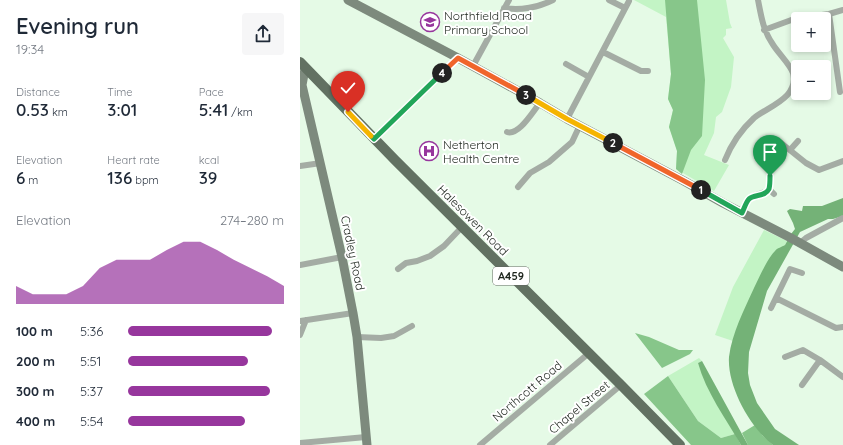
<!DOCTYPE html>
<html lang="en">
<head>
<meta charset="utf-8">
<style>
  :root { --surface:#fff; --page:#f6f6f7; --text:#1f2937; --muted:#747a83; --accent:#97369d }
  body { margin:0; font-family:Quicksand,sans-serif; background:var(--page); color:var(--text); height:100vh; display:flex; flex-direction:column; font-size:15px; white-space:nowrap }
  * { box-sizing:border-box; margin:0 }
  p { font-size:13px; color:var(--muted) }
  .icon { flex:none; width:22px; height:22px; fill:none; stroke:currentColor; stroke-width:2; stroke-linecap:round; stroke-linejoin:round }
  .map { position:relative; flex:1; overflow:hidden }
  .side { display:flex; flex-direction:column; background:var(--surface); width:300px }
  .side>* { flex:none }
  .buttons { position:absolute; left:491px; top:12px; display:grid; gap:8px }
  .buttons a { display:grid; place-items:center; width:40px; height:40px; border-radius:4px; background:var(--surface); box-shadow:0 2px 6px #0003; font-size:20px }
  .pin { position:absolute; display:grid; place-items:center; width:34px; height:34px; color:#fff; margin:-41px -17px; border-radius:50% 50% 50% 0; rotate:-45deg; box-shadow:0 0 4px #0007 }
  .pin .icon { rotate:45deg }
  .km { position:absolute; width:20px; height:20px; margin:-10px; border-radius:50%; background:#222; color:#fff; font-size:11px; line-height:20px; text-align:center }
  .round { display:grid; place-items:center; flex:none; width:42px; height:42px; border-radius:4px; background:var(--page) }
  .summary { display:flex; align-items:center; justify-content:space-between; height:68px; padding:0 16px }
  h1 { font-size:22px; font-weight:600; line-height:30px }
  .metrics { display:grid; grid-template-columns:repeat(3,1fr); gap:6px; height:68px; padding:4px 16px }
  .metrics div { display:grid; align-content:center }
  .metrics b { font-size:17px; font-weight:600 }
  .metrics small { font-size:11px; font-weight:400 }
  .metrics p { font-size:11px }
  .chart { height:112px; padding:8px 16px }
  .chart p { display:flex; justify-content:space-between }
  .chart svg { width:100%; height:72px; margin-top:4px; fill:var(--accent); opacity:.7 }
  ul { padding:0 16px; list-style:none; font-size:13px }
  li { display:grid; grid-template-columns:64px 48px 1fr; align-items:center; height:30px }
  li i { height:10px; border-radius:5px; background:var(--accent) }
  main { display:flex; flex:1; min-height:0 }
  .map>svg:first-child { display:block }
  .green { fill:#c3f4c5 }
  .forest { fill:#87c68a }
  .water { fill:#74b277 }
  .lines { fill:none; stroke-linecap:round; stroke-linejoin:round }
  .street { stroke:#a4aca4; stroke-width:6 }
  .secondary { stroke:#7d8a7d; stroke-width:9 }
  .primary { stroke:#627162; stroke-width:10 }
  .split-1-casing { stroke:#fff; stroke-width:8 }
  .split-2-casing { stroke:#fff; stroke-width:8 }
  .split-3-casing { stroke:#fff; stroke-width:8 }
  .split-4-casing { stroke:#fff; stroke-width:8 }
  .split-5-casing { stroke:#fff; stroke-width:8 }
  .split-6-casing { stroke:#fff; stroke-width:8 }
  .split-1 { stroke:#22a559; stroke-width:5 }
  .split-2 { stroke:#f0652b; stroke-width:5 }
  .split-3 { stroke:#f5b400; stroke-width:5 }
  .split-4 { stroke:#f0652b; stroke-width:5 }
  .split-5 { stroke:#22a559; stroke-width:5 }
  .split-6 { stroke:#f5b400; stroke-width:5 }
  .labels { text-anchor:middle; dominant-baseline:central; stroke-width:4; stroke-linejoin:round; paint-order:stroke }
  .shield { fill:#fff; stroke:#616661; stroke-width:1 }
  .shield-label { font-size:11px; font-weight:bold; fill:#1d251d }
  .poi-label { font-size:12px; fill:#1d251d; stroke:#fff; text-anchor:start }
  .street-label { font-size:12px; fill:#1d251d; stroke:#fff }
</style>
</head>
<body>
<main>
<section class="side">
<div class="summary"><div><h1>Evening run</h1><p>19:34</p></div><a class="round"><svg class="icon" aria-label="share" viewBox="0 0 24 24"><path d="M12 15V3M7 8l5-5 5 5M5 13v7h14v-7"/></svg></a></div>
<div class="metrics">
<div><p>Distance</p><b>0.53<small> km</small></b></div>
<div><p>Time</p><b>3:01</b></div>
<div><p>Pace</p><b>5:41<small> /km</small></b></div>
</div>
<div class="metrics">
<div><p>Elevation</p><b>6<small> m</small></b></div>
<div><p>Heart rate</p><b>136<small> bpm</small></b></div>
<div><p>kcal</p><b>39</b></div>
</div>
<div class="chart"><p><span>Elevation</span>274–280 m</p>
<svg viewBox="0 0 160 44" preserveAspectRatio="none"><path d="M0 44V33L10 38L20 38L30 38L40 33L50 22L60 17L70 17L80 17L90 11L100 6L110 6L120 11L130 17L140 22L150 27L160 33V44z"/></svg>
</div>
<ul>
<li><b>100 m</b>5:36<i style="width:92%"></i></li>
<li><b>200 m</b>5:51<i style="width:77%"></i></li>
<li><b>300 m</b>5:37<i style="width:91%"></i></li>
<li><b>400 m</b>5:54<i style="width:75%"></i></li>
</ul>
</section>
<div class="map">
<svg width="543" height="445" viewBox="0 0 543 445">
  <rect width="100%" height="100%" fill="#e5fae6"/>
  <!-- green -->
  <path class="green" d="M334,0H426L430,23L432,28L426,29V35L423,38L434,57L431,87L422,112L416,117L414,133L404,155L429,165L414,191L376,169L377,151L369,127L373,110L368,99L371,74L366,17Z
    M464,230L487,241L485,245L435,334L433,341L415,335L433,287Z
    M399,358L402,361L398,363L409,390L435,434L421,438L398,421L368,376Z"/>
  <!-- forest -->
  <path class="forest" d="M365,0H397L405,80L402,136L391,150L382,174L376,169L377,151L369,127L373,110L368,99L371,74Z
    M335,333L349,337L379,350H393L390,354L362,368Z
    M368,376L398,421L421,438L435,434L441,445H391L344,394Z
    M455,425L463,436L473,445H448L442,433Z"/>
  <!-- water -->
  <path class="water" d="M543,198V216L533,219H528L500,232L467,291L449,352L448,373L450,385L457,403L475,429L499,445H473C450,428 427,386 429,357C432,333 444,310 454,288C459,278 467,259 475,251C477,248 482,247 485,245L491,234L495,229L493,223L487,211L490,209L502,211L503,206H522Z
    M402,361L448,445H441C426,419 406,392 398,363Z"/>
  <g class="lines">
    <!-- street -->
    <path class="street" d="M309,0L325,8
      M204,8C220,11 239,7 253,0
      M529,14L540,92
      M464,30L494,19L529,14L543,10
      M303,52L341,71H348
      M266,64L289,77
      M173,66L209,0
      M267,119L329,1
      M207,132C219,136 233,111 240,103
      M74,139L158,58
      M481,143L506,163L519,170L543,161
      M490,150L498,141
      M425,160C431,145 442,129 454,118C469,106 499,98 493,73C490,64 477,52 472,43C463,30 461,15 458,0
      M0,166L21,163
      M470,176L469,189L474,194
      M218,187L230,173L249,162L272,142L280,125
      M442,213C444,209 445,204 448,200C453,193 462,196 469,189
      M500,243L506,238L543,218
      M0,265L42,257
      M98,269L106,263L117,261L130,256L144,246L162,227
      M476,298L536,328L543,327
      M471,308L490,269L502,273
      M0,321L53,313
      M0,335L6,320
      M57,337L81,338L94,336L112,326
      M485,357L503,350L520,360
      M502,385L520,360L543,377
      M0,443L66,437
      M180,445L289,353
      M250,445L321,385"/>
    <!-- secondary -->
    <path class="secondary" d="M48,0L158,58L240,103L267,119L384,181L423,203L491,238L543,267
      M5,69L2,85L42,257L53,313L57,337L67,445"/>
    <!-- primary -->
    <path class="primary" d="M0,62L95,160L321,385L380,445"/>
  </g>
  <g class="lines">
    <defs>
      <path id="split-1" d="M401,190L442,213C444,209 446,202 449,199C455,194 465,197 469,189C470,185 470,180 470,176"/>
      <path id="split-2" d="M313,143L401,190"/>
      <path id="split-3" d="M226,95L267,119L313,143"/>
      <path id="split-4" d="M142,73L158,58L226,95"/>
      <path id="split-5" d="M71,136L74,139L142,73"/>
      <path id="split-6" d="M48,112L71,136"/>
    </defs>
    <!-- split-1 casing -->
    <use href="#split-1" class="split-1-casing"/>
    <!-- split-2 casing -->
    <use href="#split-2" class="split-2-casing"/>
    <!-- split-3 casing -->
    <use href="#split-3" class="split-3-casing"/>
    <!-- split-4 casing -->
    <use href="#split-4" class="split-4-casing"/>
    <!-- split-5 casing -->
    <use href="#split-5" class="split-5-casing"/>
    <!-- split-6 casing -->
    <use href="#split-6" class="split-6-casing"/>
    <!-- split-1 -->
    <use href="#split-1" class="split-1"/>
    <!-- split-2 -->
    <use href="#split-2" class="split-2"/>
    <!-- split-3 -->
    <use href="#split-3" class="split-3"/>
    <!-- split-4 -->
    <use href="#split-4" class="split-4"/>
    <!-- split-5 -->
    <use href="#split-5" class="split-5"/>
    <!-- split-6 -->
    <use href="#split-6" class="split-6"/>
  </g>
  <!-- icons -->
  <defs>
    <symbol id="school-ring" viewBox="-11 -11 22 22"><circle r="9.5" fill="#fff" stroke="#97369d" stroke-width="1.5"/><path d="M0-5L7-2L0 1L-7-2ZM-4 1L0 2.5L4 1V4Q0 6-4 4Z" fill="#97369d"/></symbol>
    <symbol id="hospital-ring" viewBox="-11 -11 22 22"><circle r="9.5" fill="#fff" stroke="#97369d" stroke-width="1.5"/><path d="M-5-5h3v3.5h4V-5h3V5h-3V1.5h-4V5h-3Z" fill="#97369d"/></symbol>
  </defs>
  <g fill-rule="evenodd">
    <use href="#school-ring" x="119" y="11" width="22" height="22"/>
    <use href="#hospital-ring" x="118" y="140" width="22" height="22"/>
  </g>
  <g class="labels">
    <!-- shield labels -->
    <rect class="shield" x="193" y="267" width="36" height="18" rx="3"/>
    <g class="shield-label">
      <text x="211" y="276">A459</text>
    </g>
    <!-- poi labels -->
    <g class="poi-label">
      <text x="144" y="15">Northfield Road<tspan x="144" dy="14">Primary School</tspan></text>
      <text x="143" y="144">Netherton<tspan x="143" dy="14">Health Centre</tspan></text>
    </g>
    <!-- street labels -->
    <g class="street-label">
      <text transform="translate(173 220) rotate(45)">Halesowen Road</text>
      <text transform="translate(53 253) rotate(78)">Cradley Road</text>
      <text transform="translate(227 391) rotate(-40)">Northcott Road</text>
      <text transform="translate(279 407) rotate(-40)">Chapel Street</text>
    </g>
  </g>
</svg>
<div class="buttons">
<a>+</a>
<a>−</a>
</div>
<div class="pin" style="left:470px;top:176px;background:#1e9e55"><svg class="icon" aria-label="arrive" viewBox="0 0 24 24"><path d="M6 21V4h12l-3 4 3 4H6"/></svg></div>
<div class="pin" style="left:48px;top:112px;background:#d93025"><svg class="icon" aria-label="check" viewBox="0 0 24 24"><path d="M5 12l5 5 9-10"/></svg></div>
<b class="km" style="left:401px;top:190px">1</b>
<b class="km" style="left:313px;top:143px">2</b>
<b class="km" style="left:226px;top:95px">3</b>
<b class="km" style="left:142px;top:73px">4</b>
</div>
</main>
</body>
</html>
